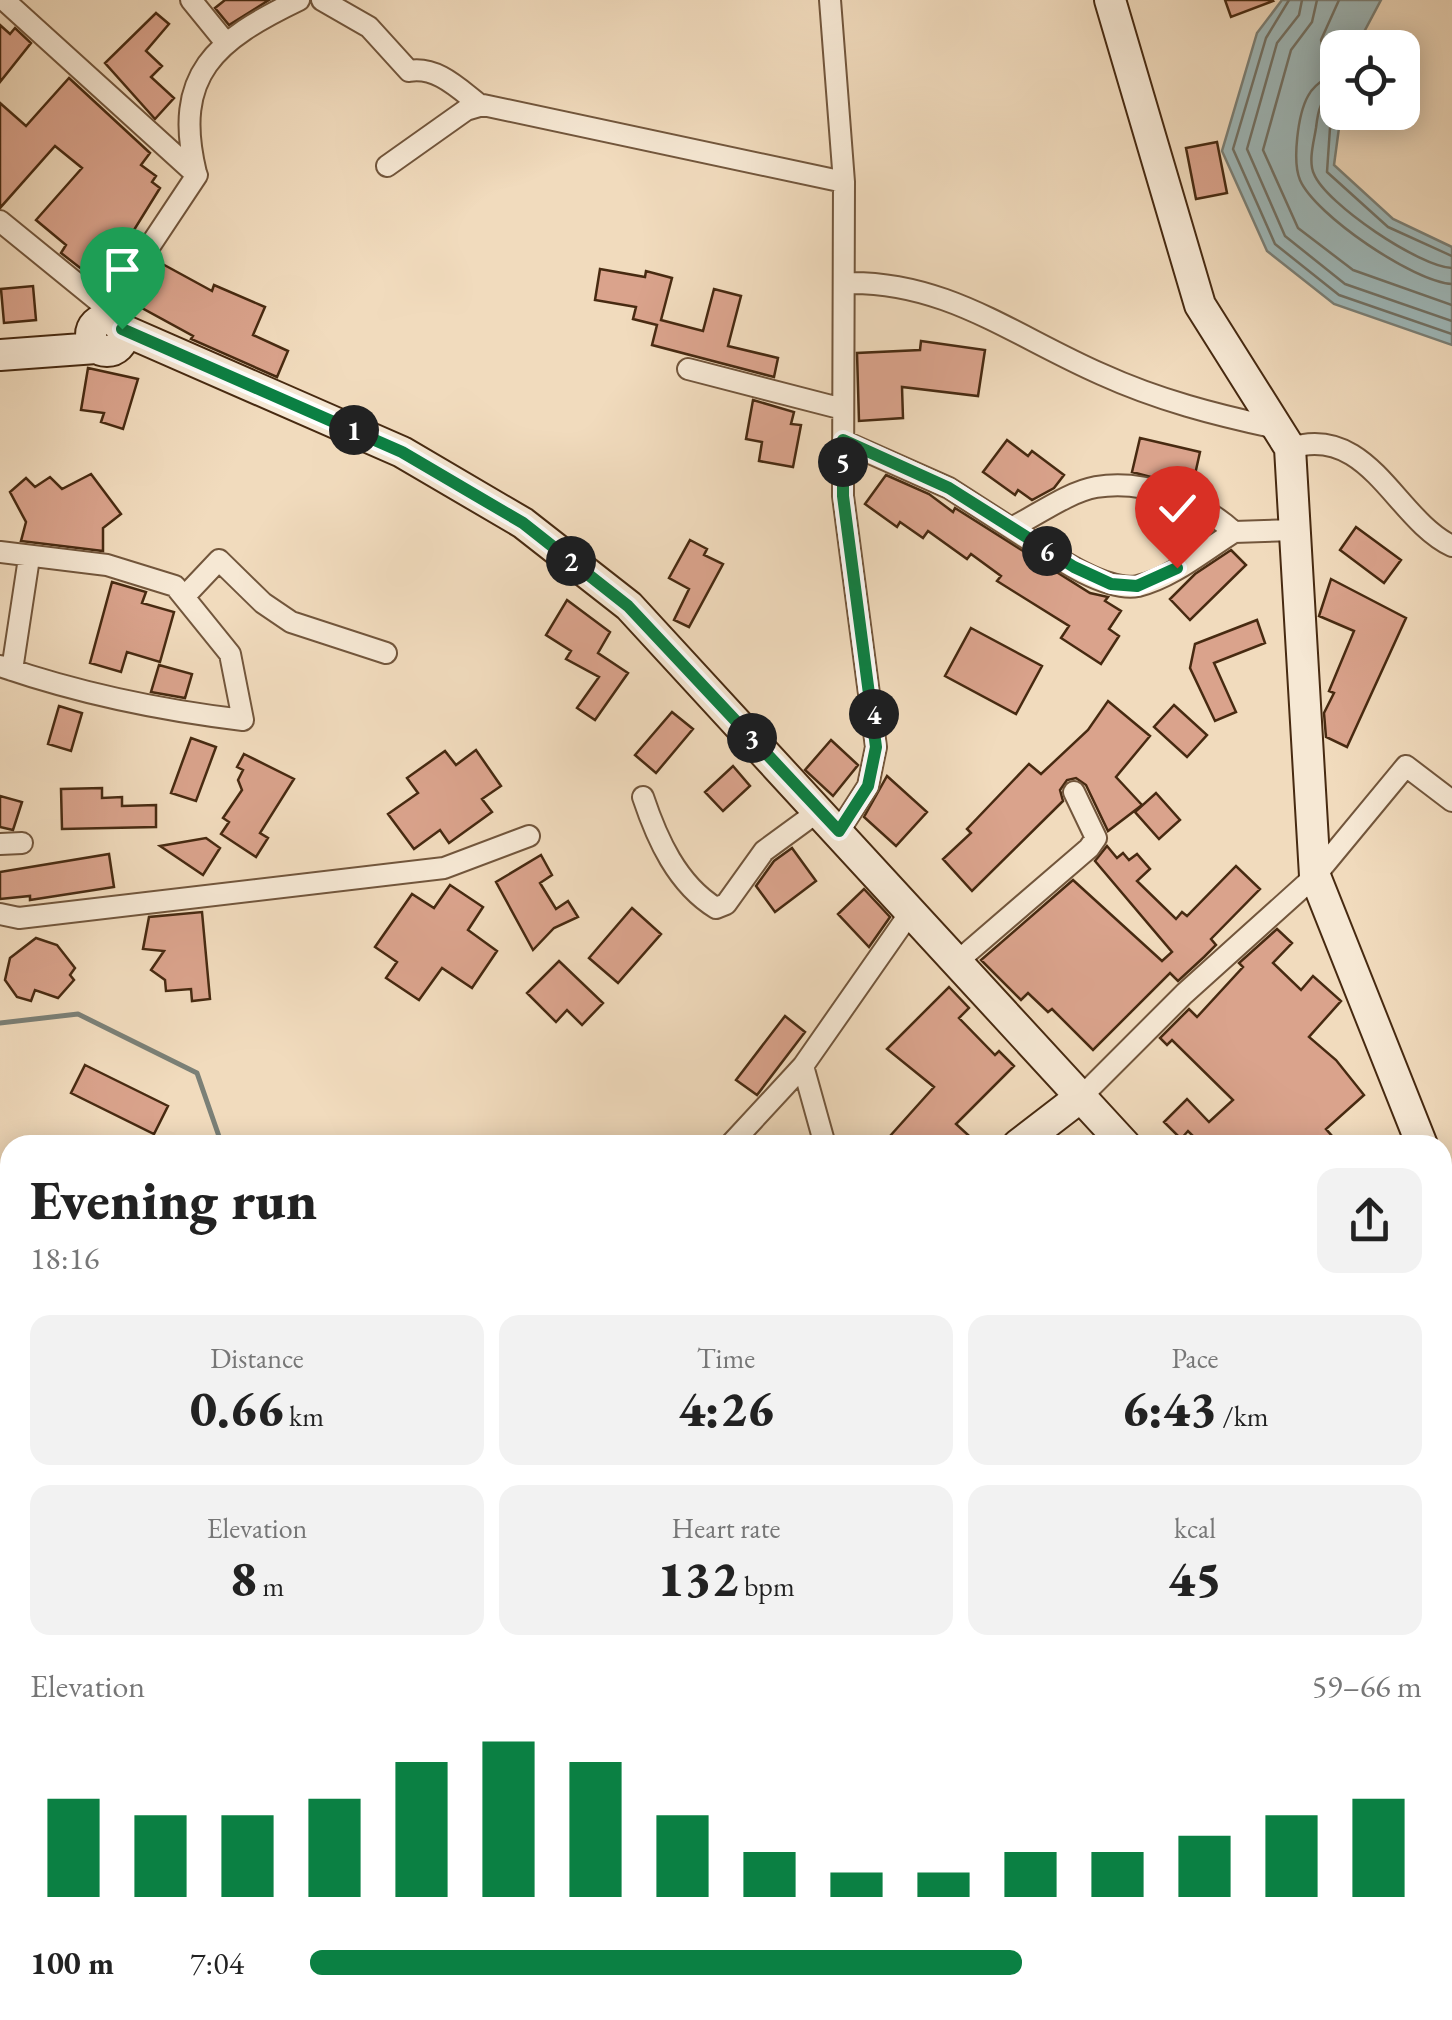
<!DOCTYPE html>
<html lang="en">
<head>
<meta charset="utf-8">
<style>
  :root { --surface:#fff; --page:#f2f2f2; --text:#222; --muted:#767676; --accent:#0b8043 }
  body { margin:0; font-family:"EB Garamond",serif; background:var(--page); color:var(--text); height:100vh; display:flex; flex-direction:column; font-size:38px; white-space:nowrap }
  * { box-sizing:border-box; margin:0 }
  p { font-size:32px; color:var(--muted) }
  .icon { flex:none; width:55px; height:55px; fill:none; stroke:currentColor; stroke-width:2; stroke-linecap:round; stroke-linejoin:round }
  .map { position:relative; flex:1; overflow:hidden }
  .side { position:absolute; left:0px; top:1135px; width:1452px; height:885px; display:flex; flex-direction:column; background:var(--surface); border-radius:30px 30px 0 0; box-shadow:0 5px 25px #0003 }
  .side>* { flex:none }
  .fabs { position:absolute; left:1320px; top:30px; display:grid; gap:20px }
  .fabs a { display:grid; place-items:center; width:100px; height:100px; border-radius:20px; background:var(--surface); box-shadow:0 5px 25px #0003; font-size:50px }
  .pin { position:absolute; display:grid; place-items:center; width:85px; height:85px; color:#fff; margin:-102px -42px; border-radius:50% 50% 50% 0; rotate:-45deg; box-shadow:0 0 10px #0007 }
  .pin .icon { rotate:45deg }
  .km { position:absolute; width:50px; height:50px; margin:-25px; border-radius:50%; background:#222; color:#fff; font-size:28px; line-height:50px; text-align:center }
  .round { display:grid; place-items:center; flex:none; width:105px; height:105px; border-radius:20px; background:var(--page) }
  .summary { display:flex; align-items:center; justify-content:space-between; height:170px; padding:0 30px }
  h1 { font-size:55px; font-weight:800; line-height:75px }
  .stats { display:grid; grid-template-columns:repeat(3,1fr); gap:15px; height:170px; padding:10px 30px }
  .stats div { display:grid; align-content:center; border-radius:20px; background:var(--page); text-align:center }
  .stats b { font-size:50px; font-weight:800 }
  .stats small { font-size:28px; font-weight:400 }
  .stats p { font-size:28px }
  .chart { height:280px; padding:20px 30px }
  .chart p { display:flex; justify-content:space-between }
  .chart svg { width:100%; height:180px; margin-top:10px; stroke:var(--accent); stroke-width:6 }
  ul { padding:0 30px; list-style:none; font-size:32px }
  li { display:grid; grid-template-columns:160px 120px 1fr; align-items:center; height:75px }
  li i { height:25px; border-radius:12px; background:var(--accent) }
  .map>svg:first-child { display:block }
  .water { fill:#9eb9bb; stroke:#7b8077; stroke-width:2.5 }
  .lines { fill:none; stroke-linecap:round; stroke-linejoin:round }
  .shore { stroke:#727266; stroke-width:2.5 }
  .stream { stroke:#7b8077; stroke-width:5 }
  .building { fill:#daa38c; stroke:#472a11; stroke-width:2.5 }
  .street-casing { stroke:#72563c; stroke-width:24 }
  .secondary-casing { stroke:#472a11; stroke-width:34 }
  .street { stroke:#f6e8d4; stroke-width:20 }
  .secondary { stroke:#f6e8d4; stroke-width:30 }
  .route-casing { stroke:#fff; stroke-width:20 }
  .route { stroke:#0b8043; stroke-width:12 }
</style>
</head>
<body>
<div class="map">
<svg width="1452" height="2020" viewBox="0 0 1452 2020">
  <rect width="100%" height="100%" fill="#f1dbbd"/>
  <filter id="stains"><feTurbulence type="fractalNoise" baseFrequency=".002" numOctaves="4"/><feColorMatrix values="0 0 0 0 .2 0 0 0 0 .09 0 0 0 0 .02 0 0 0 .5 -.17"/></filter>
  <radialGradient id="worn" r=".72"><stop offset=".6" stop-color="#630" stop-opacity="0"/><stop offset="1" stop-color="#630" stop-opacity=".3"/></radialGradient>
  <!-- water -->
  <path class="water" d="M1282,0H1381L1356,47L1338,48L1341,113L1334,165L1393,219L1452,247V345L1334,304L1267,251L1222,151L1257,33Z"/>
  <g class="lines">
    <!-- shore -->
    <path class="shore" d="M1289,0L1266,38L1233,149L1275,244L1339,295L1452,334
      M1302,0L1299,15L1277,43L1247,149L1285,236L1345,284L1452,321
      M1317,0L1312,22L1291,50L1263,150L1298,228L1353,270L1452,305
      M1339,0L1321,40L1330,75C1322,81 1313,86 1308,96C1298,114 1292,161 1300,180C1315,215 1414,282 1452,284
      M1338,91C1320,98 1318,110 1316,128C1314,141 1308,161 1314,174C1326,204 1420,267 1452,268
      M1338,104L1331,113L1327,172L1388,227L1452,256"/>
    <!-- stream -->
    <path class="stream" d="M0,1023L78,1014L197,1073L222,1145
      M1341,2010L1345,2020"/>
  </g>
  <!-- building -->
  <path class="building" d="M225,0H269L229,25L215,8Z
    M1225,0H1272L1273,1L1231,17Z
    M156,13L169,24L146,51L162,66L151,77L174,98L155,119L105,63Z
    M0,25L10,34L15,28L31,43L0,82Z
    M69,78L150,153L141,165L156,176L152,182L160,188L129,238L135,243L106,288L61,253L66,245L36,220L82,168L55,146L0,208V103L26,126Z
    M1217,142L1227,193L1196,199L1186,148Z
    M157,261L212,291L214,285L265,307L253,335L288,351L277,377L191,339L193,336L131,302Z
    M600,269L645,277L646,271L672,278L661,320L703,331L714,289L741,296L728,346L778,358L774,377L652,345L657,325L633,319L636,307L595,300Z
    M33,286L36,320L4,323L1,289Z
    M921,341L985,350L978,396L902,387L903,418L859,421L857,353L920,350Z
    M88,368L138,379L123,429L101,422L104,413L81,410Z
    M753,400L794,412L791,424L801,425L793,467L759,461L762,442L746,439Z
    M1140,438L1200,452L1192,488L1132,472Z
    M1007,440L1028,456L1032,451L1064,475L1054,488L1032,500L1018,490L1015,495L983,472Z
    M91,474L121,514L103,528V551L21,541L26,522L10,492L26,478L35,487L50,477L62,489Z
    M886,475L929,494L953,512L955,508L1090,593L1108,597L1105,601L1121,611L1109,629L1119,636L1101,664L1061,638L1069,626L997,581L1001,576L971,554L967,559L928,531L923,538L900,522L897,527L865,504Z
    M1356,527L1401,560L1384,583L1340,550Z
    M690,540L707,549L704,555L723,564L689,627L674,620L689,589L669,578Z
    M1231,550L1246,565L1190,620L1170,599L1195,574Z
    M1331,579L1406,618L1347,747L1326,737L1324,713L1334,693L1329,691L1354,631L1319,616Z
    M112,582L146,592L142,603L174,612L160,662L127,652L121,672L90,663Z
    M567,600L610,632L598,653L628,673L595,720L577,708L599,677L566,659L571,651L546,635Z
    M1257,620L1265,643L1214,663L1236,712L1215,721L1190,668L1195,644Z
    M971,628L1042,666L1016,714L945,676Z
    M159,665L192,674L185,698L151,692Z
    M1108,701L1150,736L1116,777L1142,805L1108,831L1086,785L1076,778L1067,780L1060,790L1063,801L972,891L943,859L971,833L967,829L1029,764L1041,774L1088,730Z
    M1174,705L1207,735L1187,757L1154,727Z
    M59,706L82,713L71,751L48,744Z
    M672,712L693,729L656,773L635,755Z
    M191,738L216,747L196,801L171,793Z
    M831,740L858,765L833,796L805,770Z
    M476,750L501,786L482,799L492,812L449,843L440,830L414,849L388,814L418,793L407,778L445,751L456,765Z
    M244,754L294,779L260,833L268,838L256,857L221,834L229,822L223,818L242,790L238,780L243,770L237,767Z
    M733,766L750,786L723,811L705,792Z
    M887,776L927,812L896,846L864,817Z
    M102,788V798L122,797V806L156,805V827L62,829L61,789Z
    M1156,793L1180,820L1159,839L1135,812Z
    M0,796L22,802L13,830L0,827Z
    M206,838L220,848L203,875L160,846Z
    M1107,846L1117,858L1123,853L1129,860L1137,854L1150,869L1137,881L1176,919L1182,912L1187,916L1236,866L1260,889L1211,939L1216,945L1204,957L1178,981L1170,973L1093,1050L1052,1009L1048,1012L1028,993L1021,1000L981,960L1073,880L1162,961L1172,952L1095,861Z
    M792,848L816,881L775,912L756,886L774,861Z
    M109,854L114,887L30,900V896L0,899V872Z
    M541,855L552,875L540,883L556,909L568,901L578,917L554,928L533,950L496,882Z
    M450,885L483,907L468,930L497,951L472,988L442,968L419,1000L386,978L397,962L375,947L412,894L434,908Z
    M864,889L890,917L869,947L838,914Z
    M632,908L661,934L618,983L589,958Z
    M202,912L210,999L192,1001L191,989L166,991L165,980L151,970L164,951L143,949L149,917Z
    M1277,929L1292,943L1273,963L1301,990L1313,976L1341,1001L1309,1037L1336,1060L1364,1095L1326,1129L1340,1145H1202L1188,1131L1181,1139L1164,1122L1187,1099L1209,1122L1233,1100L1172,1040L1167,1045L1160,1038L1189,1009L1197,1017L1243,967L1239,963Z
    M36,938L57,945L75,968L70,975L74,980L58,998L35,990L31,1001L17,997L5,980L10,958Z
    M559,961L603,1003L582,1025L567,1010L556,1022L527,993Z
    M949,987L969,1008L959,1018L995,1055L999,1051L1014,1066L956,1124L979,1145H882L934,1087L887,1049Z
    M785,1016L805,1032L757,1095L736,1080Z
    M85,1065L168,1106L154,1134L71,1093Z"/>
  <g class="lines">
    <defs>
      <path id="street" d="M4,0L197,175L108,309
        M191,0L226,43
        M322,0L369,27L409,71C437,66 459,89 480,105
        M830,0L844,182L843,496L876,747L868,786L839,831
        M387,166L466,110L483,105L844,182
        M196,173C172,74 216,40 299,0
        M0,221L108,309L106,318
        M844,283C945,280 1012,335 1101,374C1158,400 1216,415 1277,428
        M688,369L843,409
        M843,441L949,488L1011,528C1036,516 1068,492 1096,487C1144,479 1199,500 1234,532L1295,530
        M1290,448C1369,423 1395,519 1452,546
        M1011,528C1041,547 1102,593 1138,586C1172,578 1205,550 1234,532
        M0,552L107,565L175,586L230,654L243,720C159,710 81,694 0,666
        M184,597L219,560L263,603L291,622L386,653
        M12,670L29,558
        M643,797C657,839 677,884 716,908L726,904L764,851L820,810
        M0,844L22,843
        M0,914L19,918L444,868L529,836
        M959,960L1089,848L1096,838L1074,792
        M1083,1095L1184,994L1315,876L1406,766L1452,801
        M730,1145L803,1066
        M825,1145L803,1066L912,910
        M0,1233L10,1210
        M0,1262L10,1267
        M493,2010L509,2014
        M585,2010L614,2020
        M776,2010L777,2020
        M264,2020L268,2010
        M345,2020L352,2010"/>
      <path id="secondary" d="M1110,0L1200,305L1290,448L1315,876L1422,1145
        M91 335a16 16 0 1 1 32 0a16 16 0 1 1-32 0Z
        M121,329L402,452L523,523L629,606L1125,1145
        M0,355L96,348
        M1018,1145L1083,1095
        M1442,1198L1452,1222
        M0,1384L10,1392
        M0,1425L10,1412
        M1442,1427L1452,1416
        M1442,1547L1452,1565
        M0,1687L10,1699
        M1442,1728L1452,1586
        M0,1755L10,1751
        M1410,2020L1411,2010"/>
    </defs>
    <!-- street casing -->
    <use href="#street" class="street-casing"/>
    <!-- secondary casing -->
    <use href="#secondary" class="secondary-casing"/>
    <!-- street -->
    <use href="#street" class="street"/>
    <!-- secondary -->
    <use href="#secondary" class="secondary"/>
  </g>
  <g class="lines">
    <defs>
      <path id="route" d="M122,329L402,452L523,523L628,606L839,831L868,786L876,747L843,496V440L949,488L1074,567L1111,584L1137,586L1177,568"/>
    </defs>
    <!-- route casing -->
    <use href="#route" class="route-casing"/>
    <!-- route -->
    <use href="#route" class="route"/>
  </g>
  <rect width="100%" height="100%" filter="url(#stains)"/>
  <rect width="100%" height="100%" fill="url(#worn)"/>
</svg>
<div class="fabs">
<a><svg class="icon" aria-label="locate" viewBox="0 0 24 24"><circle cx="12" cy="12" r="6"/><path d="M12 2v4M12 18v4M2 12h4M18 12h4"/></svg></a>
</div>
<div class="pin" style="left:122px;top:329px;background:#1e9e55"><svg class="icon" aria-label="arrive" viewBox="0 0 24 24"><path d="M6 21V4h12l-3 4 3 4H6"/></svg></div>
<div class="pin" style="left:1177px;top:568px;background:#d93025"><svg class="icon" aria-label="check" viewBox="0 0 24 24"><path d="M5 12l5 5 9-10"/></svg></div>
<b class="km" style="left:354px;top:430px">1</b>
<b class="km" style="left:571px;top:561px">2</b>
<b class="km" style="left:752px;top:738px">3</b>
<b class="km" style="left:874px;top:714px">4</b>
<b class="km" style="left:843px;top:462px">5</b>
<b class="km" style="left:1047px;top:551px">6</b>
<section class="side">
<div class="summary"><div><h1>Evening run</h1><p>18:16</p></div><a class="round"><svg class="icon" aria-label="share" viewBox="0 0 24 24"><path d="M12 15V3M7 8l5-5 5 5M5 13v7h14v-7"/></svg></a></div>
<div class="stats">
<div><p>Distance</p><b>0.66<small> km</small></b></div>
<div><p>Time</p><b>4:26</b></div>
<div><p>Pace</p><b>6:43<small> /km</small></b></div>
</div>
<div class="stats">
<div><p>Elevation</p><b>8<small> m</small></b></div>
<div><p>Heart rate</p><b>132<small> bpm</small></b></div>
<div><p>kcal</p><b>45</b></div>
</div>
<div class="chart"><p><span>Elevation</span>59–66 m</p>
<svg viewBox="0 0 160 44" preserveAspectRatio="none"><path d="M5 44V20M15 44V24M25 44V24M35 44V20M45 44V11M55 44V6M65 44V11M75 44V24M85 44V33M95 44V38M105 44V38M115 44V33M125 44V33M135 44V29M145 44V24M155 44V20"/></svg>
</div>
<ul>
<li><b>100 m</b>7:04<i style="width:64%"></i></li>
</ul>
</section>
</div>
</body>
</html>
